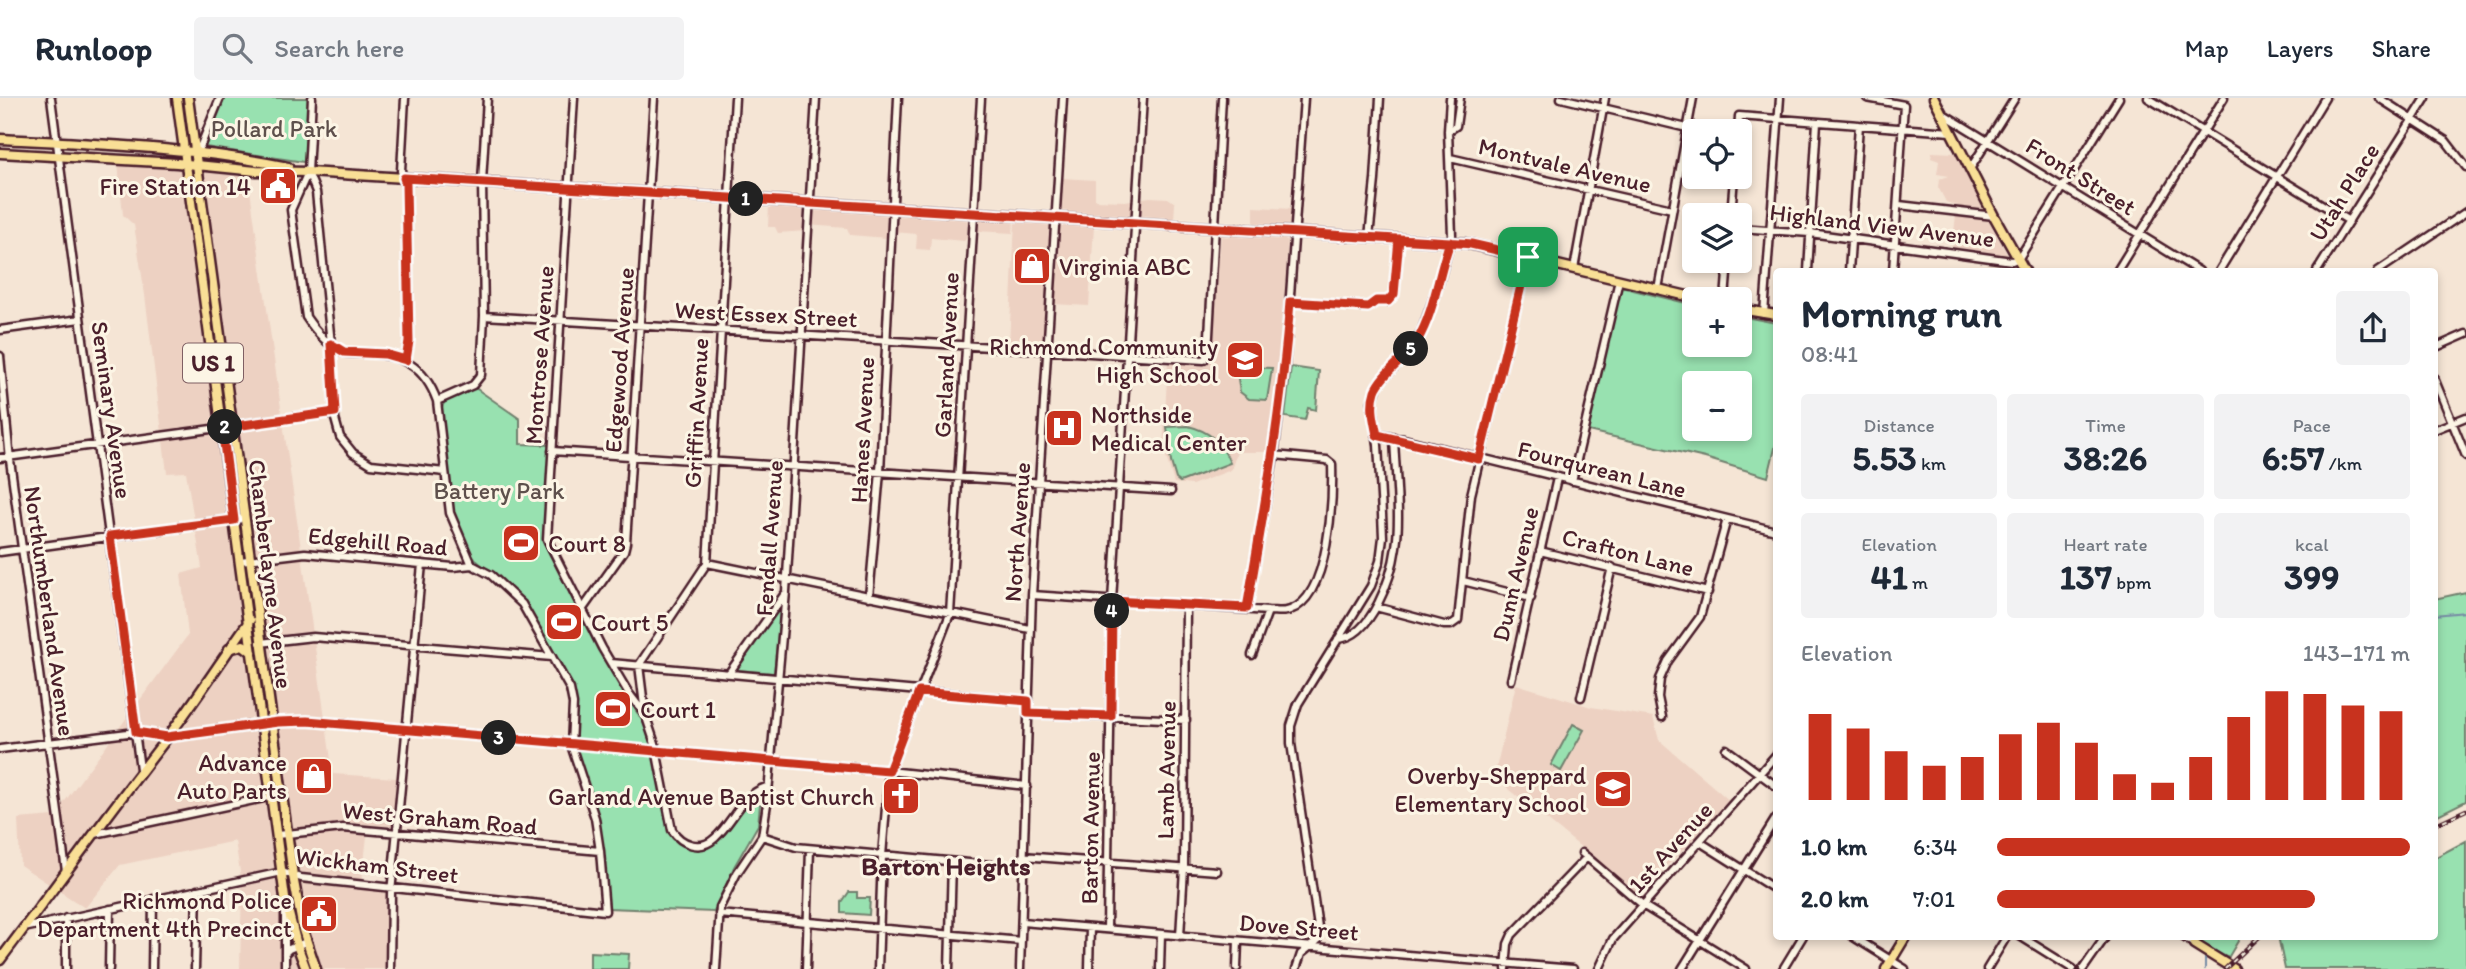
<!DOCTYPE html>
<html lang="en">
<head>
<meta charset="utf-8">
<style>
  :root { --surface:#fff; --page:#f2f2f3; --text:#1f2937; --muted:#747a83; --line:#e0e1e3; --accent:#c8321e }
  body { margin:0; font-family:Itim,sans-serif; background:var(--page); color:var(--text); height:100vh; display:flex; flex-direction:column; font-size:26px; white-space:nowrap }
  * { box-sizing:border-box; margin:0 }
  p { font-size:23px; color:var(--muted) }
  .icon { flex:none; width:38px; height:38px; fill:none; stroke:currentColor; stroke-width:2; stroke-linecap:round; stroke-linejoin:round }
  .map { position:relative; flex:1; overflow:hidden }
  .panel { position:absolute; left:1773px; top:170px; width:665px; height:672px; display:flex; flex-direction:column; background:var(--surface); border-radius:7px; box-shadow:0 4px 10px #0003 }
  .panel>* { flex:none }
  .buttons { position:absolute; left:1682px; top:21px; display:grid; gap:14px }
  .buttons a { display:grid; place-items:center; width:70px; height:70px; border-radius:7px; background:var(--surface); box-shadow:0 4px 10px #0003; font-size:35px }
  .pin { position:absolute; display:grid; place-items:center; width:60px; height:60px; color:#fff; margin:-30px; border-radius:14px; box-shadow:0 4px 10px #0006 }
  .km { position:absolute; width:35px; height:35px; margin:-18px; border-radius:50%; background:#222; color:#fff; font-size:19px; line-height:35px; text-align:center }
  .round { display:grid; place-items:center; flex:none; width:74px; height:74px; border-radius:7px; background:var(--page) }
  .head { display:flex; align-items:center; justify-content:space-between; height:119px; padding:0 28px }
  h1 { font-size:38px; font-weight:700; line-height:52px }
  .metrics { display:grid; grid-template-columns:repeat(3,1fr); gap:10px; height:119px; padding:7px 28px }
  .metrics div { display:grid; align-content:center; border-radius:7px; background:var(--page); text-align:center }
  .metrics b { font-size:35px; font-weight:700 }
  .metrics small { font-size:19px; font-weight:400 }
  .metrics p { font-size:19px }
  .chart { height:196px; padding:14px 28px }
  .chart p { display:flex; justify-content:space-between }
  .chart svg { width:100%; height:126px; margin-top:7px; stroke:var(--accent); stroke-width:6 }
  ul { padding:0 28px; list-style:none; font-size:23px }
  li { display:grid; grid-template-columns:112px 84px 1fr; align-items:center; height:52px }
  li i { height:18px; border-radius:9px; background:var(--accent) }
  header { display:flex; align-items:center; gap:42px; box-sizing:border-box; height:98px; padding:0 35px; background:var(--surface); border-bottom:2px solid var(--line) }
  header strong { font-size:33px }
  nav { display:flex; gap:38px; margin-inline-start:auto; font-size:24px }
  .search { width:490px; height:63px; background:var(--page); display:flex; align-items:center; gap:18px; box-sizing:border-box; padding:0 24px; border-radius:7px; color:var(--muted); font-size:26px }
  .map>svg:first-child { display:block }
  .built { fill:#edd1c2 }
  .green { fill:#98e1b0; stroke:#71806e; stroke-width:2; fill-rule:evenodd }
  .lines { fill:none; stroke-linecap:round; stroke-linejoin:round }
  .stream { stroke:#778ca5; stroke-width:2 }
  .minor-casing { stroke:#4a1f2b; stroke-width:11 }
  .major-casing { stroke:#4a1f2b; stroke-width:13 }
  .minor { stroke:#fcf5e5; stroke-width:6 }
  .major { stroke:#f9df96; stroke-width:8 }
  .rail-casing { stroke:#4a1f2b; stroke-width:4.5 }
  .rail { stroke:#fcf5e5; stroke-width:2; stroke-dasharray:5; stroke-linecap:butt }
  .route-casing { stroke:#fff; stroke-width:14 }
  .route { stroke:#c8321e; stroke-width:9 }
  .labels { text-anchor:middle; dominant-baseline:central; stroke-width:6; stroke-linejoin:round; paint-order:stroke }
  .shield { fill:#fcf5e5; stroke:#7f5f63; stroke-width:2 }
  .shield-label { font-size:23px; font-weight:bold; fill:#4a1f2b }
  .park-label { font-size:24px; fill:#5e504c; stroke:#fcf5e5 }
  .street-label { font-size:24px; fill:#4a1f2b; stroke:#fcf5e5 }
  .poi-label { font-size:24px; fill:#4a1f2b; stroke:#fcf5e5; text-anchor:end }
  .neighbourhood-label { font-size:26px; font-weight:bold; fill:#4a1f2b; stroke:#fcf5e5 }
</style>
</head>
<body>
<header>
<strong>Runloop</strong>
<div class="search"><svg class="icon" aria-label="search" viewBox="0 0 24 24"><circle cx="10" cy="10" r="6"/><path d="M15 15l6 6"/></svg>Search here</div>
<nav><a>Map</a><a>Layers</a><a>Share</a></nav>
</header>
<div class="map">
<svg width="2466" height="871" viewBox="0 0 2466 871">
  <rect width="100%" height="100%" fill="#f5e5d5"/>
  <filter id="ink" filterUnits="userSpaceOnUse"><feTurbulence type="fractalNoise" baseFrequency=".0143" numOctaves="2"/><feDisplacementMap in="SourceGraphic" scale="14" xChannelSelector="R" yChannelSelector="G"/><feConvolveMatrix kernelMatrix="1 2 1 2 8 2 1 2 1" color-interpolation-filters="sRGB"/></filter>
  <g filter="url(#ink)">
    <!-- built -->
    <path class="built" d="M1932,54L1955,55L1985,111L1982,113L1967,111L1946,104L1938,89L1939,81L1948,78L1937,76L1939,63L1931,60Z
      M118,65L248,78L333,676L396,680L394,732L368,729L362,782L389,786L387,871H240L242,786L235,743L120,767L85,810L20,767L18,721L54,718L188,537L181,476L202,470L186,374L167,375L145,197L134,127L123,117Z
      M1062,80L1095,82V102L1125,103L1150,99L1168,100L1175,105L1174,122L1059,115Z
      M769,106L889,114L887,140L850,137L847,130L807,127L806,133L778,135L775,129H768Z
      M1254,109L1293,111L1292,129L1254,127Z
      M895,116L968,120L967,140L964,143L931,140L930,152L916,151L917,136L894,134Z
      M1956,117L1988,121L2007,156L2005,159L1952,151Z
      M977,119L1014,122L1013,135L976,133Z
      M1015,123L1050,125L1043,249L1009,247Z
      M1059,126L1094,128L1089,208L1053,206Z
      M1221,137L1288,141L1281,261L1270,354H1237L1231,372L1192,387L1174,385L1163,349L1168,263L1205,265L1211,259Z
      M1516,586L1591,609L1653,619L1659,642L1731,704L1639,796L1494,679Z"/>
    <!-- green -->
    <path class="green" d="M222,0H309L304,64L205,49Z
      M193,76L228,321L226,323L191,77Z
      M1621,189L1694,207V247H1740V218L1776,225V346L1768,379L1705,360L1588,333ZM1694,285H1740V331H1694Z
      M1241,269L1272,270L1267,302L1249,301L1240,294L1237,274Z
      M1291,269L1319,273L1316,312L1308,310L1305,322L1285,319Z
      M474,289L520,321V346L550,347L544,445L599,552L649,634L661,682L668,726L674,738L706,748L746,705L761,696L758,727L734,769L714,814L607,810L603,752L576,654L574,598L567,580L527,508L518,498L477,463L468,450L452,409L441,311L445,303Z
      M1188,328C1210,333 1222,345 1230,365L1180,384L1176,381L1171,364L1167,329Z
      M2466,494V703L2434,719V501Z
      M777,513L780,515L774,575L737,572L736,569Z
      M1573,626L1584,632L1561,673L1551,667Z
      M2466,743V871H2285L2278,838H2434V760Z
      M849,794H857V800H870L869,817L842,815V804Z
      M2201,838H2241L2228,860L2200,845Z
      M590,854L629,856L628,871H590Z"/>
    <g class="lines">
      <!-- stream -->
      <path class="stream" d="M2434,517L2466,514
        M2205,858V871"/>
      <defs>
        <path id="minor" d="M51,0L140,671
          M312,0L308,74L316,94L331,246L335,321L340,339L353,355L371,366L445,374
          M405,0L401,73L406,86L409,243L406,262
          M574,0L547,441L602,550L628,594L645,616
          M1561,0L1687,30
          M1867,0L1904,7
          M2148,0L2349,123
          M2379,0L2446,43L2466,69
          M1942,15L2199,173
          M1448,33L1456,28L1460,0
          M1738,33L1739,18L1951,34
          M196,54L201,47L220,0
          M1450,60L1672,111
          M1970,71L2015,0
          M1899,107L1994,118
          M1731,117L1734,79
          M1740,130L1810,135L2012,163L2019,160L2119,0
          M1369,139L1375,82L1380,0
          M1574,171L1605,0
          M1808,173L1817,24
          M1849,173L1859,27
          M1893,173L1904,7
          M2117,173L2224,0
          M2219,173L2325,0
          M2317,173L2426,0
          M2378,173L2466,114
          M1658,191L1693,0
          M1725,201L1728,163
          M1290,204L1368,209L1376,203H1388L1394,196L1399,141
          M1764,216L1780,0
          M484,218L1204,262L1208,256L1222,0
          M0,232L80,221
          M2434,250L2466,236
          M0,258L10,362L66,773
          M2434,280L2466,358
          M437,303L473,287L481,277L484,218L482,84L487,0
          M2434,332L2466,319
          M1377,337L1404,341L1776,433
          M552,353L1171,393
          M0,360L335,314
          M1572,383L1619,182
          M1540,453L1708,494
          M0,454L245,420
          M240,463L305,455L453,469L472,467
          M707,465L735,0
          M707,465L639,567L645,616L655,646L672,732C681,746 700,754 715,740C734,723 740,698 766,689
          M707,465L1030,531
          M1463,483L1531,500
          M1032,497L1268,513C1275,513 1284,515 1290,512C1330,499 1333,400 1332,366L1327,362L1274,357
          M869,499L880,374L898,0
          M1376,509L1444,527H1451L1458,522L1471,397L1528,159
          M1247,510L1274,357L1285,268L1304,0
          M582,512L624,453L626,445L654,0
          M1338,541C1372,539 1392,478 1396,449C1401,417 1395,373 1394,339
          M260,545L313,539L552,559
          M1252,557L1268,513
          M611,565L1028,603
          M729,575L784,497
          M1511,582L1557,380
          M1581,599L1612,469
          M1028,615L1186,622
          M1662,619L1658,599L1660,581L1668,563L1700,519L1727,421
          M0,651L136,634L167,639L278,624L307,623L889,673L1027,688
          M1726,651L1776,688
          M95,736L273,698
          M277,737L343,730L600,753
          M762,738L796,749L1023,770
          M1700,744L1776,792
          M1582,755L1644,808L1746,871
          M1023,758L1217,773
          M719,816L1021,843
          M1022,824L1573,871
          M24,830L282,774L301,780L605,813L600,753L595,720L571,647L573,606L570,591L522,506L491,477L472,467L450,415L437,303C425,269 402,256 367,255C359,255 348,257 340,253C327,246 314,231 306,219L291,112L308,74
          M1107,831L1112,503L1143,0
          M1180,838L1184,770L1186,507
          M1852,838L1905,871
          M2020,838L2073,871
          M2182,838L2194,846
          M285,855L289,851L306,844
          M1237,870L1238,843
          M66,871V820
          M109,871L110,811
          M152,871L153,801
          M195,871L197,792
          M285,871V809
          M390,871L391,795L422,466
          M716,871L720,809L737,775L762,738L767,706L786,494L816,0
          M806,871L810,751
          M878,871L882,758L889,673L950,516L981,0
          M949,871L952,764
          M1020,871L1032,497L1063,0
          M1089,871L1090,830
          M1160,871L1161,836
          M1296,871L1301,856L1317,843L1318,829L1291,645V628L1298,606L1371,488L1380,463L1383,439L1382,416L1378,347L1372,304L1379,285L1408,255L1422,232L1439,185L1452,137L1448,33L1450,0
          M1506,871L1508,846L1512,837L1587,759
          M1599,871L1613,841L1776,657
          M1682,871L1776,720
          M1783,871L1803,838
          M1987,871L2007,838
          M2083,871L2106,838"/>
        <path id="major" d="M177,0L285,800L297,847L306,871
          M188,0L293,778L303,832L316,871
          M1934,0L1994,118L2025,173
          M0,41C96,46 194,49 288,69
          M0,55L177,65L256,73L308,74L1465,145L1700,201
          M1740,211L1776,217
          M229,551L243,547L252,554
          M2195,838L2194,846L2234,871
          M0,862C56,788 110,713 167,640C196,602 222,561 250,522
          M1886,871L1906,838"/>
      </defs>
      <!-- minor casing -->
      <use href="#minor" class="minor-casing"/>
      <!-- major casing -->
      <use href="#major" class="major-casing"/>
      <!-- minor -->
      <use href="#minor" class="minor"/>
      <!-- major -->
      <use href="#major" class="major"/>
      <defs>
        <path id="rail" d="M2434,727L2466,712
          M2225,871L2260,838"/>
      </defs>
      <!-- rail casing -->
      <use href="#rail" class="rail-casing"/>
      <!-- rail -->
      <use href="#rail" class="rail"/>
    </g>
  </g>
  <g class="lines" filter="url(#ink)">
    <defs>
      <path id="route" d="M1528,159L1471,146C1463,145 1454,145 1445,144L404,80L406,86L409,243L406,262L385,256L344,254L331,246L335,314L222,330L234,422L110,438L136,634L167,639L278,624L307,623L889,673L919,594L1028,603V615L1111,618L1112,503L1247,510C1265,408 1282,307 1290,204L1368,209L1376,203H1388L1394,196L1399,141L1450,144C1438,177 1435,212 1417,243C1406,261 1382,275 1375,293C1370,308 1374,322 1377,337L1479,361L1528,159"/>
    </defs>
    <!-- route casing -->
    <use href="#route" class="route-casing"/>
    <!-- route -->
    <use href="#route" class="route"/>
  </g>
  <!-- icons -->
  <defs>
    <symbol id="civic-square" viewBox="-11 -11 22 22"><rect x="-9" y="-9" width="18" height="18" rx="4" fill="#c8321e" stroke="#fcf5e5"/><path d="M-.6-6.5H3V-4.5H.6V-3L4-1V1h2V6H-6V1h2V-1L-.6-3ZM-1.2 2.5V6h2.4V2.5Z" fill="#fff"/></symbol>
    <symbol id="shop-square" viewBox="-11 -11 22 22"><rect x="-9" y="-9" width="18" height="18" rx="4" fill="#c8321e" stroke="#fcf5e5"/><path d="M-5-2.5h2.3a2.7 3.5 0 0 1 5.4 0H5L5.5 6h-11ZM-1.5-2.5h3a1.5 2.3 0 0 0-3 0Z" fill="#fff"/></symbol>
    <symbol id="school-square" viewBox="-11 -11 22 22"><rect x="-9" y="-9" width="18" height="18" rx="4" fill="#c8321e" stroke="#fcf5e5"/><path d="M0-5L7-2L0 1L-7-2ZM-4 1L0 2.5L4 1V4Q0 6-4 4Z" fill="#fff"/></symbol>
    <symbol id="hospital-square" viewBox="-11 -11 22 22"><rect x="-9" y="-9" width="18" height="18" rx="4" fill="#c8321e" stroke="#fcf5e5"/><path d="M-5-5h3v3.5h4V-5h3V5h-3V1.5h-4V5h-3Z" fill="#fff"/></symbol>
    <symbol id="stadium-square" viewBox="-11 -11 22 22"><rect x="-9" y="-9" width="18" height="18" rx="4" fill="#c8321e" stroke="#fcf5e5"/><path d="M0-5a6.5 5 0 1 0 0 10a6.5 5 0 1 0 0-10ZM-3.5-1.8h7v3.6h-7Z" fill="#fff"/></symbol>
    <symbol id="church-square" viewBox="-11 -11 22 22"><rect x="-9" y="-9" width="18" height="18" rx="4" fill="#c8321e" stroke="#fcf5e5"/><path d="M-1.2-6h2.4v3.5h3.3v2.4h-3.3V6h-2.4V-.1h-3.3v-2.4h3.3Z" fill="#fff"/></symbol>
  </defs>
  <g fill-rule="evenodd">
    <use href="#civic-square" x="256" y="66" width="44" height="44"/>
    <use href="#shop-square" x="1010" y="146" width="44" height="44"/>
    <use href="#school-square" x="1223" y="240" width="44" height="44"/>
    <use href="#hospital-square" x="1042" y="308" width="44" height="44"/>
    <use href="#stadium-square" x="499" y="423" width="44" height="44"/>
    <use href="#stadium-square" x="542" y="502" width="44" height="44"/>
    <use href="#stadium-square" x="591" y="589" width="44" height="44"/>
    <use href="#shop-square" x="292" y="656" width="44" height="44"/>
    <use href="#school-square" x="1591" y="669" width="44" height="44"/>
    <use href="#church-square" x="879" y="676" width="44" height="44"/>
    <use href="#civic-square" x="297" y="794" width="44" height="44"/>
  </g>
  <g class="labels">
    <!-- shield labels -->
    <rect class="shield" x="183" y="245.5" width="60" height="39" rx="5"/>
    <g class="shield-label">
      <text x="213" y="265">US 1</text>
    </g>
    <!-- park labels -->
    <g class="park-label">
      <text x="274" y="30">Pollard Park</text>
      <text x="499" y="392">Battery Park</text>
    </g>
    <!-- street labels -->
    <g class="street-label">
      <text transform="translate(1565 67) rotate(13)">Montvale Avenue</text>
      <text transform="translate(2081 78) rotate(32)">Front Street</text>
      <text transform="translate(2344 94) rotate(-58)">Utah Place</text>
      <text transform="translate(1882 127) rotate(7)">Highland View Avenue</text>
      <text transform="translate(766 216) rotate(3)">West Essex Street</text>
      <text transform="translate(539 257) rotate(-86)">Montrose Avenue</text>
      <text transform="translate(946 257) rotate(-87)">Garland Avenue</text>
      <text transform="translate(619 262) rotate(-86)">Edgewood Avenue</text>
      <text transform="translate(112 312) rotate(82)">Seminary Avenue</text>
      <text transform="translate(696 315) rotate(-87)">Griffin Avenue</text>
      <text transform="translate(862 332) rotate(-87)">Hanes Avenue</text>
      <text transform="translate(1602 371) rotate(14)">Fourqurean Lane</text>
      <text transform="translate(1017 434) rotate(-86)">North Avenue</text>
      <text transform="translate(769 440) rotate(-86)">Fendall Avenue</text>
      <text transform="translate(378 443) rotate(5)">Edgehill Road</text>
      <text transform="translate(1628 454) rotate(14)">Crafton Lane</text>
      <text transform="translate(271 476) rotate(83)">Chamberlayne Avenue</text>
      <text transform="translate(1515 476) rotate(-77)">Dunn Avenue</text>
      <text transform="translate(50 513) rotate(82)">Northumberland Avenue</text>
      <text transform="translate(1166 672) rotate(-89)">Lamb Avenue</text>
      <text transform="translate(440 720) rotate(5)">West Graham Road</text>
      <text transform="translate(1090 730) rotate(-89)">Barton Avenue</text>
      <text transform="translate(1670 749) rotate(-48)">1st Avenue</text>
      <text transform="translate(377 767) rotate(7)">Wickham Street</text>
      <text transform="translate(1299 829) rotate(5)">Dove Street</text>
    </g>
    <!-- poi labels -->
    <g class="poi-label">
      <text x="251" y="88">Fire Station 14</text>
      <text x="1059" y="168" text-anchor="start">Virginia ABC</text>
      <text x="1218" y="248">Richmond Community<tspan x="1218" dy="28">High School</tspan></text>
      <text x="1091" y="316" text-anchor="start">Northside<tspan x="1091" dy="28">Medical Center</tspan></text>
      <text x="548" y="445" text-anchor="start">Court 8</text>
      <text x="591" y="524" text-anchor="start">Court 5</text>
      <text x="640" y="611" text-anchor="start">Court 1</text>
      <text x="287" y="664">Advance<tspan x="287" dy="28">Auto Parts</tspan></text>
      <text x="1586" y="677">Overby-Sheppard<tspan x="1586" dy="28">Elementary School</tspan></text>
      <text x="874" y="698">Garland Avenue Baptist Church</text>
      <text x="292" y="802">Richmond Police<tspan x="292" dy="28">Department 4th Precinct</tspan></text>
    </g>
    <!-- neighbourhood labels -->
    <g class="neighbourhood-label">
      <text x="946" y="768">Barton Heights</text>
    </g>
  </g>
</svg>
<div class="buttons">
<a><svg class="icon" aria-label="locate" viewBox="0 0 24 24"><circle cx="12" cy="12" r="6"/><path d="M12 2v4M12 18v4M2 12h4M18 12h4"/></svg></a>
<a><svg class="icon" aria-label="layers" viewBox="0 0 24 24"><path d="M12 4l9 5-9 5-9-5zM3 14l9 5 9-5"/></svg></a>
<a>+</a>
<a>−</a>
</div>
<div class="pin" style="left:1528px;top:159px;background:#1e9e55"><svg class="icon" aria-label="arrive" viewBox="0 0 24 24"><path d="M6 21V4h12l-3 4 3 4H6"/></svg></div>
<b class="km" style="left:746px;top:101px">1</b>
<b class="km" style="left:225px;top:329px">2</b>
<b class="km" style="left:499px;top:640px">3</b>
<b class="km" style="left:1112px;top:513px">4</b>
<b class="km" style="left:1411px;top:251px">5</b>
<section class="panel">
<div class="head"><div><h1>Morning run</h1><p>08:41</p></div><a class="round"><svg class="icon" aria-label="share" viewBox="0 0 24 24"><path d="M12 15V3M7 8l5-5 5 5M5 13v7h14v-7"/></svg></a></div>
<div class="metrics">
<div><p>Distance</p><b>5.53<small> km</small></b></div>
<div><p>Time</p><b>38:26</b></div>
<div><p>Pace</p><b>6:57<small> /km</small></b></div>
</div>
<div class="metrics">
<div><p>Elevation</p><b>41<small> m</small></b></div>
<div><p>Heart rate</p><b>137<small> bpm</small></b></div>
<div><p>kcal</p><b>399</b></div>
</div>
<div class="chart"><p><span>Elevation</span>143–171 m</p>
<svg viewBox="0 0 160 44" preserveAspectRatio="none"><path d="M5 44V14M15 44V19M25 44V27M35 44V32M45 44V29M55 44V21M65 44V17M75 44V24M85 44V35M95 44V38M105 44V29M115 44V15M125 44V6M135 44V7M145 44V11M155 44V13"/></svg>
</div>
<ul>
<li><b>1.0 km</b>6:34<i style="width:100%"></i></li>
<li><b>2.0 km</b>7:01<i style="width:77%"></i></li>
</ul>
</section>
</div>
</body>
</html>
